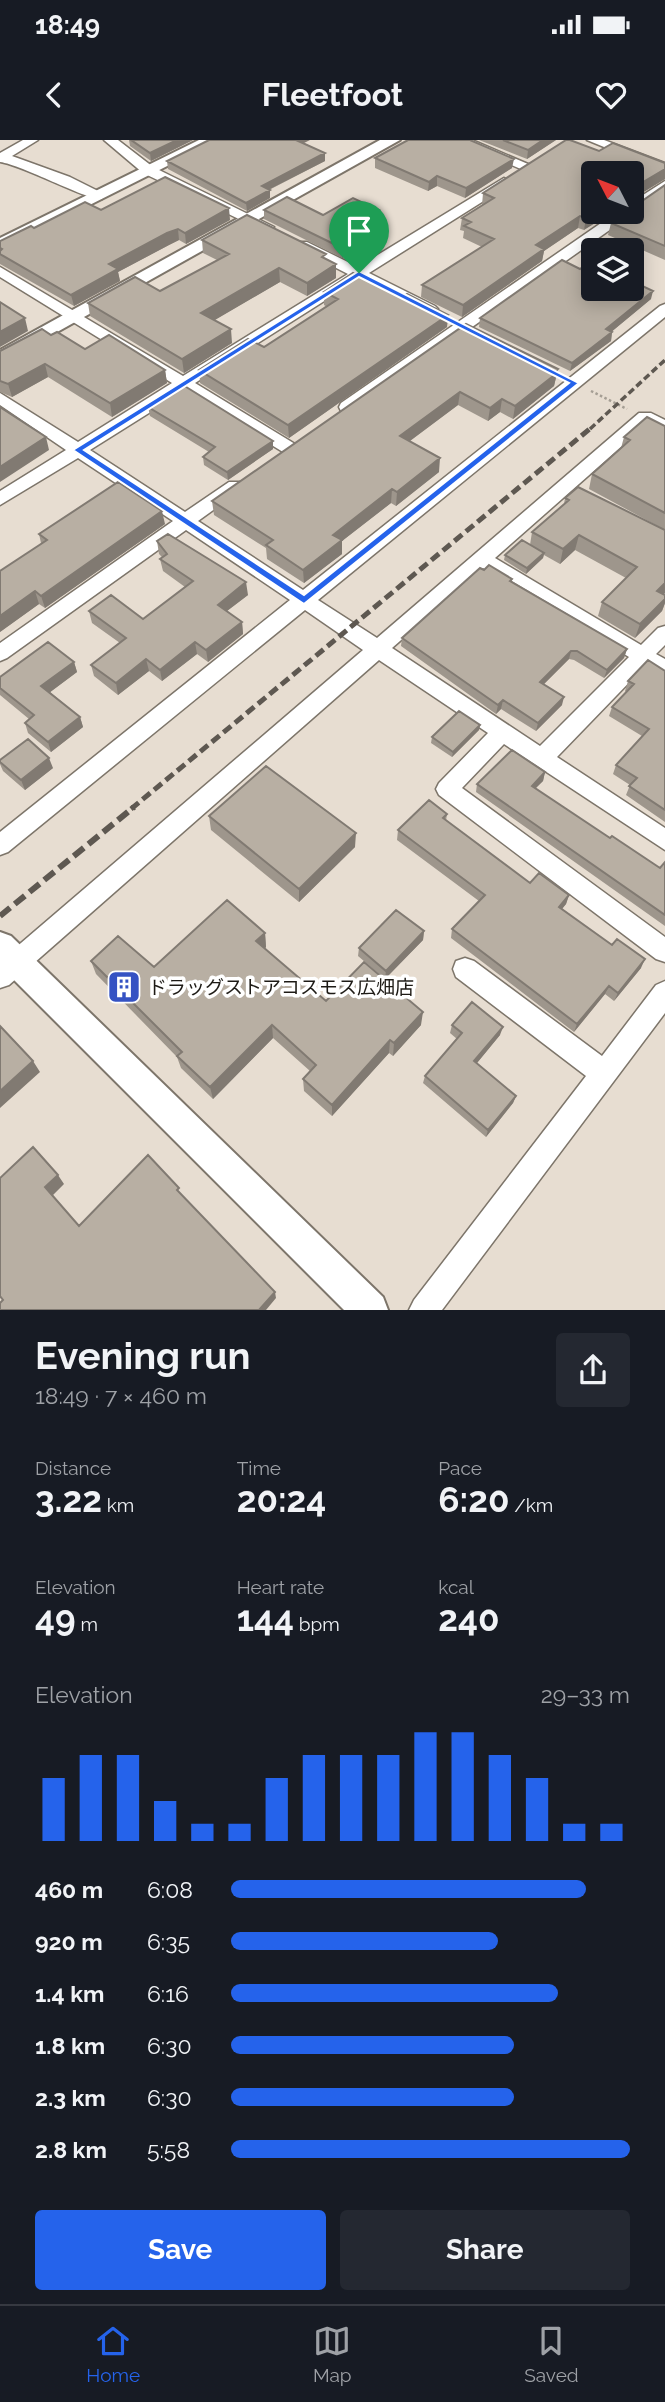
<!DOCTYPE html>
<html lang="en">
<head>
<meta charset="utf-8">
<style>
  :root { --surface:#171b24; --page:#242831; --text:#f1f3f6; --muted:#9ea1a6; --line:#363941; --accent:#2563eb }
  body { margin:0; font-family:Raleway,"Noto Sans JP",sans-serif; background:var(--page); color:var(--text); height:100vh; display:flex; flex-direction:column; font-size:26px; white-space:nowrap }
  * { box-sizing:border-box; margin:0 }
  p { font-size:23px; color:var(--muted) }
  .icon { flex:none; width:38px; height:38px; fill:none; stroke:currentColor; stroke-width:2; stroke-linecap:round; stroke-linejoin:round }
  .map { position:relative; height:1170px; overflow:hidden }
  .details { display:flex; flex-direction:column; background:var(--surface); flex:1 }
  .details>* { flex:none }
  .needle { width:46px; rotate:312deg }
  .tools { position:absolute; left:581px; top:21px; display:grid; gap:14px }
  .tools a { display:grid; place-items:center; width:63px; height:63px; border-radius:7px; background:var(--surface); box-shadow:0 4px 18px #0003; font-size:35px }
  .pin { position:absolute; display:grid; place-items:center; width:60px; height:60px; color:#fff; margin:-72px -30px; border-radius:50% 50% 50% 0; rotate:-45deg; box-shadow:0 0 7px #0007 }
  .pin .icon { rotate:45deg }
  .round { display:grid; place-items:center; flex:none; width:74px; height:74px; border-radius:7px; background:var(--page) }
  .headline { display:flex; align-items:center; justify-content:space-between; height:119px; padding:0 35px }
  h1 { font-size:38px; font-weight:700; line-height:52px }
  .figures { display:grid; grid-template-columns:repeat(3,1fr); gap:10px; height:119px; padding:7px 35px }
  .figures div { display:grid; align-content:center }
  .figures b { font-size:35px; font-weight:700 }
  .figures small { font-size:19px; font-weight:400 }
  .figures p { font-size:19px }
  .chart { height:196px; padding:14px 35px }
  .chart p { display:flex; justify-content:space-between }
  .chart svg { width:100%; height:126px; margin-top:7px; stroke:var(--accent); stroke-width:6 }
  .primary-button { display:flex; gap:14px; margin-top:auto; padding:14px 35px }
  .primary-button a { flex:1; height:80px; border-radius:7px; background:var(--accent); color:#fff; font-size:28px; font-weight:700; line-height:80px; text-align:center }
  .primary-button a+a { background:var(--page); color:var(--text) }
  ul { padding:0 35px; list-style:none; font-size:23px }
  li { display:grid; grid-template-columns:112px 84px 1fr; align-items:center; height:52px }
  li i { height:18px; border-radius:9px; background:var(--accent) }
  .status { display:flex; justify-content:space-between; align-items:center; height:49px; padding:0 35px; background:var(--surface); direction:ltr }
  .status svg { height:19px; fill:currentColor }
  header { display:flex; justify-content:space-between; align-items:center; height:91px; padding:0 35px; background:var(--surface); font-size:32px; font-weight:700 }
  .menu { display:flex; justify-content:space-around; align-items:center; height:98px; border-top:2px solid var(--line); background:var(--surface); font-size:19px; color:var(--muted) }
  .menu a { display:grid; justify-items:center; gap:4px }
  .menu .selected { color:var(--accent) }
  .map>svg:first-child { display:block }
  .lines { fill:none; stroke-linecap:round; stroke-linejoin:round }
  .minor-casing { stroke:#7d756a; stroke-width:3 }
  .tertiary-casing { stroke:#7d756a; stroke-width:4 }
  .path { stroke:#a59e94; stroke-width:2.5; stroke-dasharray:2.5 2.5; stroke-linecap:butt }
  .minor { fill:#fff; fill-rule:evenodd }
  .tertiary { fill:#fff; fill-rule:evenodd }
  .rail-far2 { stroke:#5e5851; stroke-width:3.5; stroke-dasharray:7 3.5; stroke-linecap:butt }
  .rail-far1 { stroke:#5e5851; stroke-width:5; stroke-dasharray:10 5; stroke-linecap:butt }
  .rail { stroke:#5e5851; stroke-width:6; stroke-dasharray:13 6; stroke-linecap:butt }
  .wall { fill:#9e968c }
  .shaded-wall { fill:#817a72 }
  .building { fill:#b8afa3; stroke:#817a72; stroke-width:2 }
  .route { fill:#2563eb; stroke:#fff; stroke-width:2; fill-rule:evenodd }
  .labels { text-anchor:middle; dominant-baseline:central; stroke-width:7; stroke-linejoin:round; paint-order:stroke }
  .poi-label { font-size:19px; fill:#1d1a15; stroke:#fff; text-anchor:start }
</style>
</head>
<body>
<div class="status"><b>18:49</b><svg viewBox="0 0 49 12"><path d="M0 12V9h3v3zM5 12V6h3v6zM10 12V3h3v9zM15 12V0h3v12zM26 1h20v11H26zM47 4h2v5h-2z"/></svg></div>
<header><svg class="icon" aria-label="back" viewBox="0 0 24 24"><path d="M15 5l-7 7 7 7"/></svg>Fleetfoot<svg class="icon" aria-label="heart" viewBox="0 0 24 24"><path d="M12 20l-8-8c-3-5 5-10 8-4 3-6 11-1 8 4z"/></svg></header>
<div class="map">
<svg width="665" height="1170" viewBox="0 0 665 1170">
  <rect width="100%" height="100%" fill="#e7ddd1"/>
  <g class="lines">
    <defs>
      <path id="minor" d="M23,0H38L12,16L70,37L102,53V59C88,61 23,25 0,22V13Z
        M104,0H118L153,27L274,87L267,91L262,90L143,33Z
        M455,0H472L535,27L533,30H523Z
        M587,0H604L665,23V32Z
        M504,38L511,42L509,45L369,133L435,166L438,169L435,172H425L359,139L195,243L295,304L298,308L295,312H283L184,251L90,310L185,372L229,342H241L244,346L241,350L198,381L303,450L660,166L665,164V177L318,460L377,498L639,273H651L665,280V292L647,284L495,418L641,505L658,488L665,486V505L656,514L665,519V537L645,526L557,617L665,688V710L504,604L462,648L665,797V822L656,819L439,655L436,649L439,643L488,593L379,520L9,845L0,848V821L363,510L305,470L8,712L0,715V692L290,460L186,390L7,518L0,521V503L173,381L78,318L0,365V351L66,310L0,265V253L78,302L172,243L0,137V127L183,236L348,134L297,108V102H307L358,127ZM483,428L629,517L540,606L392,508Z
        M665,41V51L353,271H341L339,267L341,263L617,72H632V62Z
        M465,818L474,821L602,916L656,845L665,841V873L442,1170H409L414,1160L586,936L456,837L453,829L456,821Z"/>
      <path id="tertiary" d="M199,0H219L0,110V98Z
        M380,0H400L0,224V210Z
        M0,792L11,796L383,1157L388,1170H344L0,826Z"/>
    </defs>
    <!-- minor casing -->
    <use href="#minor" class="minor-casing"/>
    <!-- tertiary casing -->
    <use href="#tertiary" class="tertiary-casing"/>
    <!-- path -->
    <path class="path" d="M591,251L627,269"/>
    <!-- minor -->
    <use href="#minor" class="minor"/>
    <!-- tertiary -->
    <use href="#tertiary" class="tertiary"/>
    <!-- rail-far2 -->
    <path class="rail-far2" d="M590,289L665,220"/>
    <!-- rail-far1 -->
    <path class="rail-far1" d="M131,669L592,287"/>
    <!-- rail -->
    <path class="rail" d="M0,776L134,667"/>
  </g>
  <!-- wall -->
  <path class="wall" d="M129,0H193L151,21L130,6Z
    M479,0H556L527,19Z
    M304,3L325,13V21L269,50L270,58L247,71L168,29L167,21Z
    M599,11L665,23V39L632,59V33L593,72L584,90L578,88L544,111L542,121L462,177L421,157L422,145L482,107L463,98L464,91L460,90L462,78L482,65L483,53Z
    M375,18L512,28L465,58L437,46L428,51L375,28Z
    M665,45V120L608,95L611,83Z
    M101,70L230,80L186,104L179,100L169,105L118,132L120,141L74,166L0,124V101L34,88Z
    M264,70L323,75L379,70L378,80L351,95L358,108L342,118L264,79Z
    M202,100L326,119L336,124V138L307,156L280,142L214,180L232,203L184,233L90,176L88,163L160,151L217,120L203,113Z
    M324,152L402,157L448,175L447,187L289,298L200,243L199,230L264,207L327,167L324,165Z
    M651,159L611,192H612L611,201L570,231L479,187L480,178Z
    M466,184L558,229L554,246L513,279L500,272L488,281L458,265L410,301L439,332L396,366L391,363L342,401V414L304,443L267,419L266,408L214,375L212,361Z
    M51,195L85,209L165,230L167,243L112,277L48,237L12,257L0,252V211Z
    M148,267L273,301V309L228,340L204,325L203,317L209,312L150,276Z
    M665,286V390L589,349L592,334L621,308L624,297Z
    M565,358L665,390V453L664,454L665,455V463L662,471L635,498L598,476L602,462L626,438L575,410L560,424L544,415L543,418L526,434L504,420L505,415L530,405L532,392L564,364Z
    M165,384L45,468L39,464L0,492L41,403L39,394Z
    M157,401L248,455L227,471L242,482L243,494L208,522L197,514L162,541L149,531L118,555L94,536L91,525L120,503L92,483L89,471L143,479L185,447L163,431L160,419L162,417L159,414Z
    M484,430L512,439V441L627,509L624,518L604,538L574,520L569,519L544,544L562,565L536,591L501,569L496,574L401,506L402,498Z
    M74,522L77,532L50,552L80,577L83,587L51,612L28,593L25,583L29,579L0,555V537Z
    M665,531V682L626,655L630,645L613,634L616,625L642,596L609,576L612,567L626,552L625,551L628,541Z
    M479,590L452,617L431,603L432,597Z
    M0,620L53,628L25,650L3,631L0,624Z
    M545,632L543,641L535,648L610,698L660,728L665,722V786L476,652L477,644Z
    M447,674L446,681L530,743L569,755L566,764L562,769L641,828L614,861L605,854L574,892L451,798L452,789L479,761L397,700L398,690Z
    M209,676L355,707L299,762L211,690Z
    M424,791L423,800L385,839L358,816L359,808Z
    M265,793L266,807L265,809L326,861L421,885L393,916L389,913L332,976L304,951L303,939L310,931L273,898L213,959L181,928L177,917L96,834L91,821L154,827Z
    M452,885L500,895L477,923L516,956L513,963L486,997L423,943L425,936L457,899L450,893Z"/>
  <!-- shaded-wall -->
  <path class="shaded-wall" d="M177,0H193L151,21L150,13Z
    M296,0H310L296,7Z
    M543,0H556L527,19L528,10Z
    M325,13V21L262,53V46Z
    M514,19L512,28L465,58L466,48Z
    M665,29V39L632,59L633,48Z
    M437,36V46L428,51L429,42Z
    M270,50V58L247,71L246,63Z
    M229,68L230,80L186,104L185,93Z
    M379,70L378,80L342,101V91Z
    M597,72H613L584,90L586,78Z
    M580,76L578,88L544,111L542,121L462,177L463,165L536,105Z
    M178,89L179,100L169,105L118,132L120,141L74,166L71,155L109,124L167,93Z
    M358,98V108L342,118V108Z
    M336,124V138L307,156V143Z
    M279,128L280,142L203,187L201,173Z
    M653,151L651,159L604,198L606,189Z
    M448,175L447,187L289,298L288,285Z
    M25,178L28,191L0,207V192Z
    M231,189L232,203L184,233L182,219Z
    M612,192L611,201L570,231L572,223Z
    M45,224L48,237L12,257L8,244Z
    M558,229L554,246L513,279L515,266Z
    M165,230L167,243L112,277L110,263Z
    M460,252L458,265L399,309L400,296Z
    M502,259L500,272L488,281L490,268Z
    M46,297L49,310L0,342V327Z
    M273,301V309L228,340L227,332Z
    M440,318L439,332L396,366L397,352Z
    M392,349L391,363L342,401V414L304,443L303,430L333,395Z
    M162,371L165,384L45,468L41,456Z
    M579,395L575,410L560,424L563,409Z
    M544,413L543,418L526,434L527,428Z
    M246,442L248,455L219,477L218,465Z
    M665,443V453L653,465L657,451Z
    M35,451L39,464L0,492V476Z
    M665,459V463L662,471L635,498L640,484Z
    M242,482L243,494L208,522L206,510Z
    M195,502L197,514L162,541L160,530Z
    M627,509L624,518L604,538L607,530Z
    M571,511L569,519L538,550L540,542Z
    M146,519L149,531L118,555L116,543Z
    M74,522L77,532L45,556L41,546Z
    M564,557L562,565L536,591L538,583Z
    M503,560L501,569L496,574L498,565Z
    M80,577L83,587L51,612L48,602Z
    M480,585L479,590L452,617L453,612Z
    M49,618L53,628L25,650L21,640Z
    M545,632L543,641L530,654L532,646Z
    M356,693L355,707L299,762V749Z
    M569,755L566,764L556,776L559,767Z
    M424,791L423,800L385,839L386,831Z
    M265,793L266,807L258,815L256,801Z
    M645,819L641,828L614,861L618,853Z
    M609,846L605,854L574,892L577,884Z
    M423,872L421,885L393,916L394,903Z
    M272,885L273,898L213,959L210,947Z
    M503,887L500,895L472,929L474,921Z
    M390,900L389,913L332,976V965Z
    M33,921L40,932L0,968V951Z
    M516,956L513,963L486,997L488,990Z
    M58,1035L64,1044L52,1056L45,1047Z
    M275,1152L276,1158L266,1170H259Z"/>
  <!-- building -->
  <path class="building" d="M131,0H177L150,13Z
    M209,0H296L325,13L262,46L270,50L246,63L167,21Z
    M408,0H470L514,19L466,48L437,36L429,42L375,18Z
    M503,0H543L528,10Z
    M566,0H570L599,11L613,3L665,23V29L633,48L632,58V33H593V72H597L586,78L580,76L536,105L544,109L463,165L422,145L494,99L464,86L471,82L462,78L494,58L483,53Z
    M165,37L229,68L185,93L178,89L167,93L109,124L118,129L71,155L0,114V111L2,109L0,108V101L31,86L34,88L85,62L101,70Z
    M665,45V106L611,83L626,72H632V68Z
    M287,57L323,75L353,58L379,70L342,91L358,98L342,108L264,70Z
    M247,75L326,114L322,117L336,124L307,143L279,128L201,173L231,189L182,219L88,163L135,137L160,151L229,114L202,100Z
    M562,120L580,129L590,122L593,124V149H632V141L653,151L606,189L612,192L572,223L480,178Z
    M353,133L402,157L407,154L448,175L288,285L199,230L248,199L264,207L338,159L324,152Z
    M0,162L25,178L0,192Z
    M466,184L558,229L554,232L557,233L515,266L502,259L490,268L460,252L400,296L440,318L397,352L392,349L333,395L342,400L303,430L266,405L273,400L212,361Z
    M42,189L51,195L57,192L85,209L109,195L165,230L110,263L45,224L8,244L0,241V211Z
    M183,245L273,301L227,332L203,317L215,307L148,267Z
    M0,267L46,297L0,327Z
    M647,277L665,286V373L592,334L630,300L624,297Z
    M118,342L162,371L41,456L35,451L0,476V431L47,400L39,394Z
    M578,347L665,390V443L657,451L665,455V459L640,484L602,462L637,427L579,395L563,409L532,392L569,360L565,358Z
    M168,394L246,442L218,465L242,482L206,510L195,502L160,530L146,519L116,543L91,525L126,498L89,471L111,455L143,479L193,441L160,419L167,414L157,401Z
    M522,400L544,413L527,428L505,415Z
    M489,425L512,439L510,441L627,509L607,530L577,511H571L540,542L564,557L538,583L503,560L498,565L402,498L480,428L484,430Z
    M48,502L74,522L41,546L80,577L48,602L25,583L34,575L0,548V537Z
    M648,520L665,531V670L629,646L637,638L616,625L649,589L612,567L634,544L628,541Z
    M459,571L480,585L453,612L432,597Z
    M28,599L49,618L21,640L0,622V620Z
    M512,610L545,632L532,646L610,698L612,696L660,728L665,722V775L477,644Z
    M266,626L356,693L299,749L209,676Z
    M429,660L447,674L443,678L530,743L539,733L569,755L559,767L612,805L617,799L645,819L618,853L609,846L577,884L452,789L485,755L398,690Z
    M227,760L265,793L256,801L326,861L364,822L423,872L394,903L390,900L332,965L303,939L316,925L272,885L210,947L177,916L182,912L91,821L118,796L154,827Z
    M396,770L424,791L386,831L359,808Z
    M472,862L503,887L474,921L516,956L488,990L425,936L462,893L452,885Z
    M0,886L33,921L0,951Z
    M33,1007L58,1035L45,1047L79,1086L148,1015L179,1048L177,1050L275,1152L259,1170H0V1163L3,1160L0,1156V1038Z"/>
  <!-- route -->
  <path class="route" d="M359,131L579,243L304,464L73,310ZM359,137L569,243L304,455L84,310Z"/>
  <!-- icons -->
  <defs>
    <symbol id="building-square" viewBox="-11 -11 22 22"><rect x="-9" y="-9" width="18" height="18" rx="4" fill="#3552c3" stroke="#fff"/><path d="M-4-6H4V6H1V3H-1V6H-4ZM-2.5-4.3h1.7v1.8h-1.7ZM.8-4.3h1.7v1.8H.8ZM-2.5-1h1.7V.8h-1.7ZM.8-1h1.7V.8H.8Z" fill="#fff"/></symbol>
  </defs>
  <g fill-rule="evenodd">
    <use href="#building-square" x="105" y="828" width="38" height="38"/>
  </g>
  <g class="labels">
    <!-- poi labels -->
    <g class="poi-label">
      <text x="148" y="847">ドラッグストアコスモス広畑店</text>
    </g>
  </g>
</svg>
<div class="tools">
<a><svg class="needle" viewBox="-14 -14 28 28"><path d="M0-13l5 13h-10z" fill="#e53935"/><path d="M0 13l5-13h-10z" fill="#9ea1a6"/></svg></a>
<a><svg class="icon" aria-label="layers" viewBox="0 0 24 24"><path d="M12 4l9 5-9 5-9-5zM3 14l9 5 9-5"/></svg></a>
</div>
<div class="pin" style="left:359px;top:133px;background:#1e9e55"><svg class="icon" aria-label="arrive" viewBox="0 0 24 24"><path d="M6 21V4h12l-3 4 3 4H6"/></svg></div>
</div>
<section class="details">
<div class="headline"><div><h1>Evening run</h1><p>18:49 · 7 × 460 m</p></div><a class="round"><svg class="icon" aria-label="share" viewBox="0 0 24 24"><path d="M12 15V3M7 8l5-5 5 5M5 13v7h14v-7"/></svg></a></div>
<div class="figures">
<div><p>Distance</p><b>3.22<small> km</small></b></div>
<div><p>Time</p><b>20:24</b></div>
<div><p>Pace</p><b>6:20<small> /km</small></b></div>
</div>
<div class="figures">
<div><p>Elevation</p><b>49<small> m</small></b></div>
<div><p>Heart rate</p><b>144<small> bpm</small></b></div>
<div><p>kcal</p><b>240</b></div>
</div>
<div class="chart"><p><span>Elevation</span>29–33 m</p>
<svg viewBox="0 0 160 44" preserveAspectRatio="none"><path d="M5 44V22M15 44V14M25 44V14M35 44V30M45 44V38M55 44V38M65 44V22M75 44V14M85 44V14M95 44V14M105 44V6M115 44V6M125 44V14M135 44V22M145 44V38M155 44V38"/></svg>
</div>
<ul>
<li><b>460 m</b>6:08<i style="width:89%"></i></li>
<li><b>920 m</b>6:35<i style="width:67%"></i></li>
<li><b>1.4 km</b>6:16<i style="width:82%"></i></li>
<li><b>1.8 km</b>6:30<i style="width:71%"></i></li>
<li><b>2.3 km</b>6:30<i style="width:71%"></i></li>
<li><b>2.8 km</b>5:58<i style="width:100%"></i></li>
</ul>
<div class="primary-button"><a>Save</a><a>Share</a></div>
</section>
<nav class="menu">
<a class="selected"><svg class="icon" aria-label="home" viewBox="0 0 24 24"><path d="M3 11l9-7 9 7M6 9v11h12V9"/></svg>Home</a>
<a><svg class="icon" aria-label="map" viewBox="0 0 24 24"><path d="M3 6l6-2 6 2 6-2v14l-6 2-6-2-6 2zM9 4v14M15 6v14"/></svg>Map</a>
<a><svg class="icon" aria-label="saved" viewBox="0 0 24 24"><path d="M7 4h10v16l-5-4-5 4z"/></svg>Saved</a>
</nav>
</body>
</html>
